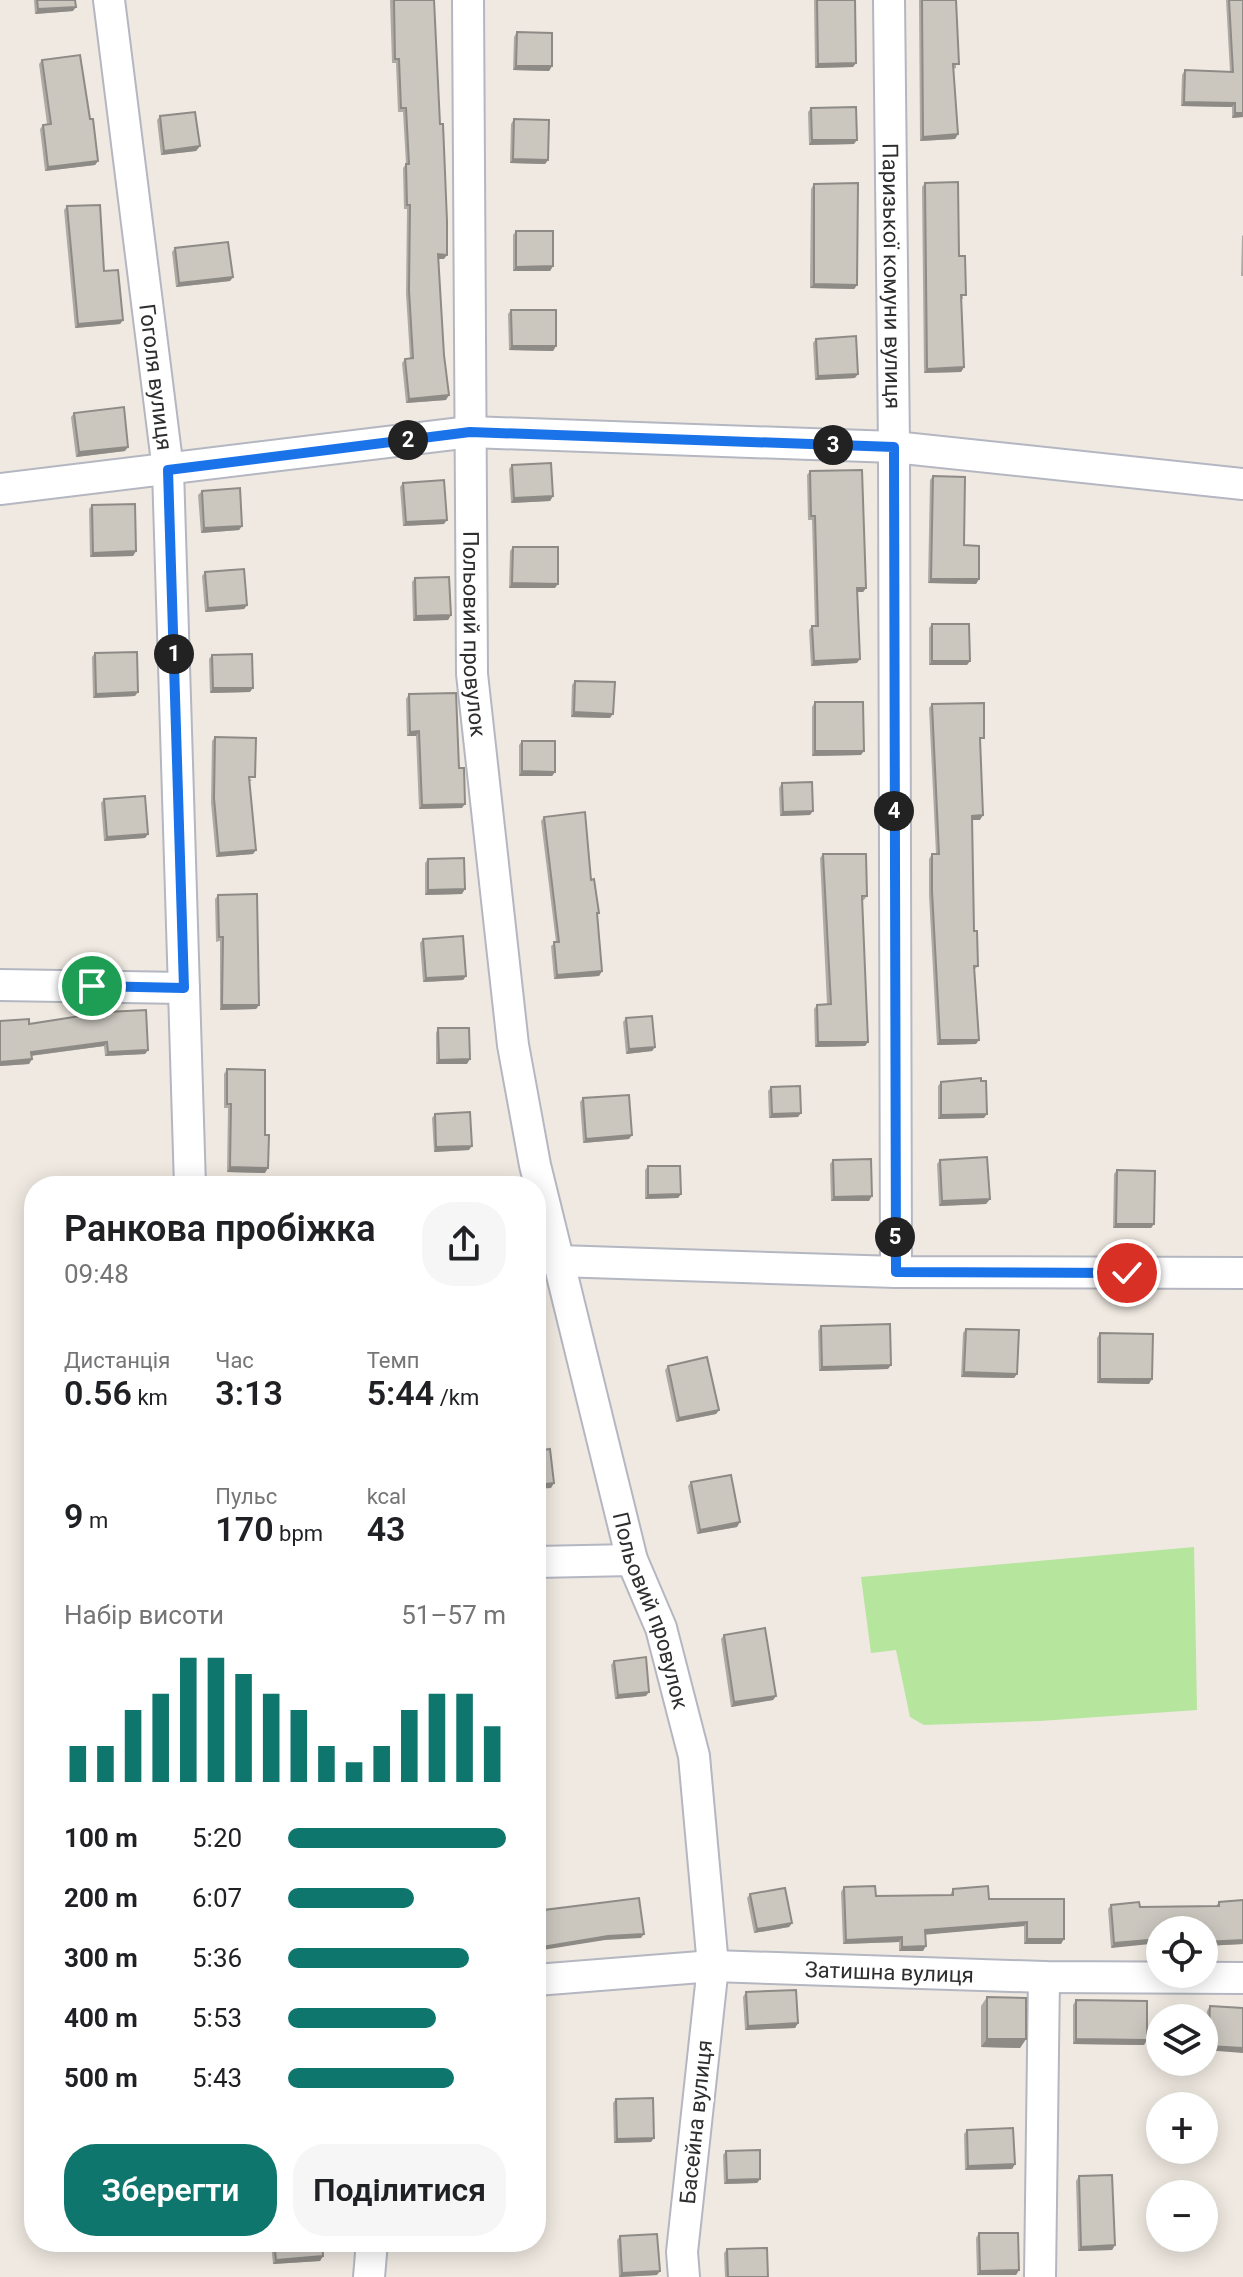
<!DOCTYPE html>
<html lang="uk">
<head>
<meta charset="utf-8">
<style>
  :root { --surface:#fff; --page:#f6f6f6; --text:#202124; --muted:#757577; --accent:#0f766e }
  body { margin:0; font-family:Roboto,sans-serif; background:var(--page); color:var(--text); height:100vh; display:flex; flex-direction:column; font-size:30px; white-space:nowrap }
  * { box-sizing:border-box; margin:0 }
  p { font-size:26px; color:var(--muted) }
  .icon { flex:none; width:44px; height:44px; fill:none; stroke:currentColor; stroke-width:2; stroke-linecap:round; stroke-linejoin:round }
  .map { position:relative; flex:1; overflow:hidden }
  .side { position:absolute; left:24px; top:1176px; width:522px; height:1076px; display:flex; flex-direction:column; background:var(--surface); border-radius:32px; box-shadow:0 4px 20px #0003 }
  .side>* { flex:none }
  .buttons { position:absolute; left:1146px; top:1916px; display:grid; gap:16px }
  .buttons a { display:grid; place-items:center; width:72px; height:72px; border-radius:50%; background:var(--surface); box-shadow:0 4px 20px #0003; font-size:40px }
  .pin { position:absolute; display:grid; place-items:center; width:68px; height:68px; color:#fff; margin:-34px; border:4px solid #fff; border-radius:50%; box-shadow:0 2px 8px #0007 }
  .km { position:absolute; width:40px; height:40px; margin:-20px; border-radius:50%; background:#222; color:#fff; font-size:22px; line-height:40px; text-align:center }
  .round { display:grid; place-items:center; flex:none; width:84px; height:84px; border-radius:32px; background:var(--page) }
  .overview { display:flex; align-items:center; justify-content:space-between; height:136px; padding:0 40px }
  h1 { font-size:36px; font-weight:600; line-height:60px }
  .figures { display:grid; grid-template-columns:repeat(3,1fr); gap:12px; height:136px; padding:8px 40px }
  .figures div { display:grid; align-content:center }
  .figures b { font-size:34px; font-weight:600 }
  .figures small { font-size:22px; font-weight:400 }
  .figures p { font-size:22px }
  .chart { height:224px; padding:16px 40px }
  .chart p { display:flex; justify-content:space-between }
  .chart svg { width:100%; height:144px; margin-top:8px; stroke:var(--accent); stroke-width:6 }
  .primary-button { display:flex; gap:16px; margin-top:auto; padding:16px 40px }
  .primary-button a { flex:1; height:92px; border-radius:32px; background:var(--accent); color:#fff; font-size:32px; font-weight:600; line-height:92px; text-align:center }
  .primary-button a+a { background:var(--page); color:var(--text) }
  ul { padding:0 40px; list-style:none; font-size:26px }
  li { display:grid; grid-template-columns:128px 96px 1fr; align-items:center; height:60px }
  li i { height:20px; border-radius:10px; background:var(--accent) }
  .map>svg:first-child { display:block }
  .green { fill:#b6e59e }
  .lines { fill:none; stroke-linecap:round; stroke-linejoin:round }
  .street-casing { stroke:#b4b7c1; stroke-width:34 }
  .street { stroke:#fff; stroke-width:30 }
  .wall { fill:#afaba4 }
  .shaded-wall { fill:#8e8b86 }
  .building { fill:#cbc7bf; stroke:#8e8b86; stroke-width:2 }
  .route-casing { stroke:#fff; stroke-width:16 }
  .route { stroke:#1a73e8; stroke-width:10 }
  .labels { text-anchor:middle; dominant-baseline:central; stroke-width:7; stroke-linejoin:round; paint-order:stroke }
  .street-label { font-size:22px; fill:#2e2e2e; stroke:#fff }
</style>
</head>
<body>
<div class="map">
<svg width="1243" height="2277" viewBox="0 0 1243 2277">
  <rect width="100%" height="100%" fill="#efe9e1"/>
  <!-- green -->
  <path class="green" d="M1194,1547L1197,1710L1040,1721L924,1725L910,1717L896,1650L871,1653L861,1577Z"/>
  <g class="lines">
    <defs>
      <g id="street">
        <path id="s1" d="M109,0L168,470L190,1186"/>
        <path id="s2" d="M468,0L472,674L513,1045L535,1165L632,1560L661,1628L694,1756L713,1966L682,2252L684,2277"/>
        <path id="s3" d="M889,0L894,447L896,1272"/>
        <path d="M0,489L470,432L894,447L1243,484"/>
        <path d="M0,985L184,988"/>
        <path d="M558,1261L896,1272L1243,1273"/>
        <path d="M536,1562L632,1560"/>
        <path id="s4" d="M536,1980L713,1966L1044,1977L1243,1978"/>
        <path d="M369,2277L372,2242"/>
        <path d="M1040,2277L1044,1977"/>
      </g>
    </defs>
    <!-- street casing -->
    <use href="#street" class="street-casing"/>
    <!-- street -->
    <use href="#street" class="street"/>
  </g>
  <!-- wall -->
  <path class="wall" d="M34,0H75L73,11L35,14Z
    M390,0H434L444,259H438L446,400L406,403L402,363L405,359L410,358L406,294L407,209H404L403,168L406,164L403,112H398L396,63H392Z
    M814,0H855L856,63L853,67L815,68Z
    M919,0H956V68L953,69L958,134L955,139L920,141Z
    M1226,0H1243V117L1232,118V107L1181,106L1182,75L1185,70L1230,72Z
    M517,32L552,66L549,71L513,70L514,37Z
    M42,60L90,119L98,161L95,165L45,171L40,129L43,125L47,124L39,64Z
    M811,108L854,144L809,145L808,112Z
    M160,116L200,146L196,151L161,155L157,120Z
    M514,119L548,160L545,164L510,163L511,124Z
    M925,183L959,256L963,299H961L964,367L961,372L924,373L922,187Z
    M814,184L857,285L854,289L810,288L811,189Z
    M67,206L104,271L123,320L120,324L75,328L64,210Z
    M516,231L553,266L550,271H513V235Z
    M1243,235V276H1241L1242,236Z
    M175,248L233,277L230,281L176,287L172,252Z
    M511,310L556,346L553,351L509,350L508,314Z
    M816,339L855,378L815,380L813,343Z
    M74,413L125,451L76,457L71,417Z
    M512,465L553,496L550,501L511,503L509,469Z
    M810,471L866,588L863,592H857V663L811,666L809,630L812,626H815L812,520H808L807,475Z
    M933,476L979,579L976,584L928,583L930,480Z
    M403,483L444,524L403,526L400,487Z
    M202,491L242,526L239,530L201,533L198,495Z
    M92,505L136,551L133,556L90,557L89,509Z
    M513,547L555,588H509L510,551Z
    M205,572L247,605L244,609L205,612L202,576Z
    M415,578L451,615L448,620L413,621L412,582Z
    M932,624L970,661L967,665H929V628Z
    M95,653L135,696L93,698L92,657Z
    M212,655L250,692L210,693L209,659Z
    M575,681L610,718L571,717L572,685Z
    M409,694L459,768L462,808L419,809L416,736H407L406,699Z
    M815,702L861,755L812,756V707Z
    M932,704L981,742H980V820H972L974,931L978,966L974,970L979,1040L976,1044L937,1045L929,895V859L932,854H936L929,708Z
    M215,737L252,781H249L256,850L253,854L216,857L211,803L212,741Z
    M522,741L555,772L552,776H519V745Z
    M782,783L810,815L780,816L779,788Z
    M104,799L148,834L145,838L104,841L101,803Z
    M544,817L591,880L599,913L597,916L602,971L599,976L554,979L551,946L556,942L541,821Z
    M823,854L867,896L864,900H862L868,1042L865,1046L815,1047L814,1009L817,1005L827,1004L820,858Z
    M428,859L462,894L425,895V863Z
    M218,895L259,1005L256,1009L220,1010V941L216,942L215,899Z
    M423,939L466,976L463,980L423,982L420,943Z
    M626,1018L655,1047L652,1051L626,1054L623,1022Z
    M0,1021L29,1024L148,1050L145,1054L105,1056L104,1046L31,1056L32,1059L29,1064L0,1066Z
    M438,1028L467,1064H436V1033Z
    M227,1069L265,1173L227,1172L228,1108H224V1074Z
    M941,1082L984,1118L938,1119V1086Z
    M771,1087L798,1117L769,1118L768,1091Z
    M583,1098L629,1139L583,1143L580,1102Z
    M435,1114L469,1150L434,1152L432,1118Z
    M833,1160L869,1201H831L830,1164Z
    M940,1160L990,1199L986,1204L939,1206L937,1164Z
    M648,1166L681,1194L678,1198L645,1199V1170Z
    M1117,1170L1154,1224L1151,1228H1113L1114,1174Z
    M821,1326L888,1369L819,1371L818,1331Z
    M966,1329L1017,1374L1014,1378L961,1377L963,1333Z
    M1100,1333L1149,1384L1097,1383V1338Z
    M668,1366L719,1410L716,1414L676,1422L665,1370Z
    M691,1482L737,1527L697,1534L688,1486Z
    M724,1635L776,1696L773,1700L731,1707L721,1639Z
    M614,1661L646,1696L615,1699L611,1665Z
    M844,1887L876,1896L950,1895L953,1889L989,1899L1061,1944H1024V1926L926,1934L923,1951H899V1942L843,1944L841,1892Z
    M750,1894L792,1923L789,1927L754,1933L747,1898Z
    M1243,1900V1944L1204,1946V1930L1111,1948L1108,1909L1111,1905L1140,1907L1216,1906L1219,1902Z
    M746,1992L798,2023L795,2028L745,2030L743,1997Z
    M987,1997L1026,2039L1020,2048L981,2047V2006Z
    M1076,2000L1144,2045L1073,2044V2005Z
    M1210,2006L1243,2008L1205,2050L1207,2011Z
    M616,2099L651,2142L614,2143L613,2103Z
    M967,2130L1015,2164L1012,2169L965,2170L964,2134Z
    M726,2151L760,2179L757,2183L724,2184L723,2155Z
    M1079,2176L1115,2245L1112,2250L1078,2251L1076,2181Z
    M979,2233L1019,2270L1016,2275H977L976,2238Z
    M620,2236L657,2275L619,2277L617,2240Z
    M271,2242H322L323,2256L320,2261L273,2264Z
    M428,2242H476L475,2243L430,2251Z
    M727,2249L768,2277H725L724,2253Z"/>
  <!-- shaded-wall -->
  <path class="shaded-wall" d="M76,7L73,11L35,14L38,9Z
    M856,63L853,67L815,68L818,64Z
    M516,66H552L549,71L513,70Z
    M1184,102L1235,103L1232,107L1181,106Z
    M1235,113H1243V117L1232,118Z
    M958,134L955,139L920,141L923,137Z
    M812,140H857L854,144L809,145Z
    M200,146L196,151L161,155L164,151Z
    M513,159L548,160L545,164L510,163Z
    M98,161L95,165L45,171L48,167Z
    M438,254L447,255L444,259H435Z
    M553,266L550,271H513L516,267Z
    M233,277L230,281L176,287L179,283Z
    M814,284L857,285L854,289L810,288Z
    M123,320L120,324L75,328L78,324Z
    M512,346H556L553,351L509,350Z
    M964,367L961,372L924,373L927,369Z
    M858,374L855,378L815,380L818,376Z
    M449,395L446,400L406,403L409,399Z
    M128,447L125,451L76,457L79,452Z
    M553,496L550,501L511,503L514,498Z
    M447,520L444,524L403,526L406,522Z
    M242,526L239,530L201,533L204,528Z
    M136,551L133,556L90,557L93,553Z
    M931,579H979L976,584L928,583Z
    M512,583L558,584L555,588H509Z
    M857,588H866L863,592H854Z
    M247,605L244,609L205,612L208,608Z
    M451,615L448,620L413,621L416,616Z
    M860,659L857,663L811,666L814,661Z
    M932,661H970L967,665H929Z
    M213,688H253L250,692L210,693Z
    M138,692L135,696L93,698L96,694Z
    M574,712L613,714L610,718L571,717Z
    M419,731L416,736H407L410,732Z
    M815,751H864L861,755L812,756Z
    M522,771L555,772L552,776H519Z
    M465,804L462,808L419,809L422,805Z
    M813,811L810,815L780,816L783,812Z
    M983,815L980,820H969L972,816Z
    M148,834L145,838L104,841L107,837Z
    M256,850L253,854L216,857L219,853Z
    M465,889L462,894L425,895L428,890Z
    M602,971L599,976L554,979L557,975Z
    M466,976L463,980L423,982L426,978Z
    M222,1005H259L256,1009L220,1010Z
    M940,1040H979L976,1044L937,1045Z
    M107,1042L104,1046L28,1056L31,1052Z
    M818,1042H868L865,1046L815,1047Z
    M655,1047L652,1051L626,1054L629,1049Z
    M148,1050L145,1054L105,1056L108,1052Z
    M32,1059L29,1064L0,1066V1062Z
    M470,1059L467,1064H436L439,1060Z
    M801,1113L798,1117L769,1118L772,1114Z
    M987,1114L984,1118L938,1119L941,1115Z
    M632,1135L629,1139L583,1143L586,1139Z
    M472,1146L469,1150L434,1152L436,1147Z
    M230,1167L268,1168L265,1173L227,1172Z
    M681,1194L678,1198L645,1199L648,1195Z
    M872,1196L869,1201H831L834,1197Z
    M990,1199L986,1204L939,1206L942,1201Z
    M1116,1224H1154L1151,1228H1113Z
    M891,1365L888,1369L819,1371L822,1367Z
    M964,1372L1017,1374L1014,1378L961,1377Z
    M1100,1379H1152L1149,1384L1097,1383Z
    M719,1410L716,1414L676,1422L679,1418Z
    M554,1483L551,1488L536,1489V1485Z
    M740,1522L737,1527L697,1534L700,1530Z
    M649,1692L646,1696L615,1699L618,1695Z
    M776,1696L773,1700L731,1707L734,1702Z
    M1027,1922L1024,1926L922,1935L925,1930Z
    M792,1923L789,1927L754,1933L757,1929Z
    M644,1934L641,1938L605,1940L536,1951V1948L608,1936Z
    M902,1937L899,1942L843,1944L846,1940Z
    M1027,1939H1064L1061,1944H1024Z
    M1160,1939V1943L1111,1948L1114,1943Z
    M1243,1940V1944L1204,1946V1942Z
    M926,1946L923,1951H899L902,1947Z
    M798,2023L795,2028L745,2030L748,2026Z
    M987,2039H1026L1020,2048L981,2047Z
    M1076,2039L1147,2040L1144,2045L1073,2044Z
    M1208,2046L1243,2048V2053L1205,2050Z
    M654,2138L651,2142L614,2143L617,2139Z
    M1015,2164L1012,2169L965,2170L968,2166Z
    M760,2179L757,2183L724,2184L727,2180Z
    M461,2242H476L475,2243L430,2251L433,2247Z
    M1115,2245L1112,2250L1078,2251L1081,2247Z
    M323,2256L320,2261L273,2264L276,2260Z
    M1019,2270L1016,2275H977L980,2271Z
    M660,2271L657,2275L619,2277L622,2273Z"/>
  <!-- building -->
  <path class="building" d="M37,0H75L76,7L38,9Z
    M394,0H434L440,124H443L447,221V255L438,254L444,355L449,395L409,399L405,359L413,358L409,290L410,205H407L406,164H409L406,108H401L399,59H395Z
    M817,0H855L856,63L818,64Z
    M922,0H956L959,64H953L958,134L923,137Z
    M1229,0H1243V113H1235V103L1184,102L1185,70L1233,72Z
    M517,32L552,33V66H516Z
    M80,55L90,119H93L98,161L48,167L43,125L51,124L42,60Z
    M856,107L857,140H812L811,108Z
    M195,112L200,146L164,151L160,116Z
    M514,119L549,120L548,160L513,159Z
    M958,182L959,256H965L966,295H961L964,367L927,369L925,183Z
    M858,183L857,285L814,284V184Z
    M100,205L104,271L118,270L123,320L78,324L67,206Z
    M516,231H553V266L516,267Z
    M228,242L233,277L179,283L175,248Z
    M511,310H556V346H512Z
    M856,336L858,374L818,376L816,339Z
    M124,407L128,447L79,452L74,413Z
    M551,463L553,496L514,498L512,465Z
    M862,470L866,588H857L860,659L814,661L812,626H818L815,516H811L810,471Z
    M933,476L965,477L964,545L979,546V579H931Z
    M444,480L447,520L406,522L403,483Z
    M240,488L242,526L204,528L202,491Z
    M135,504L136,551L93,553L92,505Z
    M513,547H558V584L512,583Z
    M244,569L247,605L208,608L205,572Z
    M449,577L451,615L416,616L415,578Z
    M932,624H969L970,661H932Z
    M137,652L138,692L96,694L95,653Z
    M252,654L253,688H213L212,655Z
    M575,681L615,682L613,714L574,712Z
    M456,693L459,768H464L465,804L422,805L419,731L410,732L409,694Z
    M815,702H863L864,751H815Z
    M984,703V738H980L983,815L972,816L974,931H977L978,966H974L979,1040H940L932,891V854H939L932,704Z
    M215,737L256,738L255,777H249L256,850L219,853L214,798Z
    M522,741H555V772L522,771Z
    M812,782L813,811L783,812L782,783Z
    M145,796L148,834L107,837L104,799Z
    M585,812L591,880L594,879L599,913H597L602,971L557,975L554,942H559L544,817Z
    M823,854H866L867,896H862L868,1042H818L817,1005L831,1004Z
    M464,858L465,889L428,890V859Z
    M257,894L259,1005H222L223,937H219L218,895Z
    M463,936L466,976L426,978L423,939Z
    M146,1010L148,1050L108,1052L107,1042L31,1052L32,1059L0,1062V1021L29,1019V1024L106,1012Z
    M652,1016L655,1047L629,1049L626,1018Z
    M438,1028H469L470,1059L439,1060Z
    M227,1069L265,1070V1135H269L268,1168L230,1167L231,1104H227Z
    M981,1078V1081H986L987,1114L941,1115V1082Z
    M800,1086L801,1113L772,1114L771,1087Z
    M629,1095L632,1135L586,1139L583,1098Z
    M470,1112L472,1146L436,1147L435,1114Z
    M987,1157L990,1199L942,1201L940,1160Z
    M871,1159L872,1196L834,1197L833,1160Z
    M648,1166H680L681,1194L648,1195Z
    M1117,1170L1155,1171L1154,1224H1116Z
    M119,1180H162V1186H119Z
    M890,1324L891,1365L822,1367L821,1326Z
    M966,1329L1019,1330L1017,1374L964,1372Z
    M1100,1333L1153,1334L1152,1379H1100Z
    M707,1357L719,1410L679,1418L668,1366Z
    M550,1449L554,1483L536,1485V1451Z
    M731,1475L740,1522L700,1530L691,1482Z
    M536,1585L541,1621H536Z
    M765,1628L776,1696L734,1702L724,1635Z
    M646,1657L649,1692L618,1695L614,1661Z
    M875,1886L876,1896L953,1895V1889L988,1886L989,1899H1064V1939H1027V1922L925,1930L926,1946L902,1947V1937L846,1940L844,1887Z
    M785,1888L792,1923L757,1929L750,1894Z
    M639,1898L644,1934L608,1936L536,1948V1911Z
    M1243,1900V1940L1204,1942V1930H1160V1939L1114,1943L1111,1905L1139,1902L1140,1907L1219,1906V1902Z
    M796,1990L798,2023L748,2026L746,1992Z
    M987,1997L1026,1998V2039H987Z
    M1076,2000L1147,2001V2040L1076,2039Z
    M1210,2006L1243,2008V2048L1208,2046Z
    M653,2098L654,2138L617,2139L616,2099Z
    M1013,2128L1015,2164L968,2166L967,2130Z
    M760,2150V2179L727,2180L726,2151Z
    M1112,2175L1115,2245L1081,2247L1079,2176Z
    M979,2233H1018L1019,2270L980,2271Z
    M657,2234L660,2271L622,2273L620,2236Z
    M274,2242H322L323,2256L276,2260Z
    M432,2242H461L433,2247Z
    M767,2248L768,2277H728L727,2249Z"/>
  <g class="lines">
    <defs>
      <path id="route" d="M92,986L184,988L168,470L470,432L894,447L896,1272L1127,1273"/>
    </defs>
    <!-- route casing -->
    <use href="#route" class="route-casing"/>
    <!-- route -->
    <use href="#route" class="route"/>
  </g>
  <g class="labels">
    <!-- street labels -->
    <g class="street-label">
      <text stroke="none"><textPath href="#s3" startOffset="276">Паризької комуни вулиця</textPath></text>
      <text stroke="none"><textPath href="#s1" startOffset="380">Гоголя вулиця</textPath></text>
      <text stroke="none"><textPath href="#s2" startOffset="634">Польовий провулок</textPath></text>
      <text stroke="none"><textPath href="#s2" startOffset="1630">Польовий провулок</textPath></text>
      <text stroke="none"><textPath href="#s4" startOffset="354">Затишна вулиця</textPath></text>
      <text transform="translate(696 2122) rotate(-84)">Басейна вулиця</text>
    </g>
  </g>
</svg>
<div class="buttons">
<a><svg class="icon" aria-label="locate" viewBox="0 0 24 24"><circle cx="12" cy="12" r="6"/><path d="M12 2v4M12 18v4M2 12h4M18 12h4"/></svg></a>
<a><svg class="icon" aria-label="layers" viewBox="0 0 24 24"><path d="M12 4l9 5-9 5-9-5zM3 14l9 5 9-5"/></svg></a>
<a>+</a>
<a>−</a>
</div>
<div class="pin" style="left:92px;top:986px;background:#1e9e55"><svg class="icon" aria-label="arrive" viewBox="0 0 24 24"><path d="M6 21V4h12l-3 4 3 4H6"/></svg></div>
<div class="pin" style="left:1127px;top:1273px;background:#d93025"><svg class="icon" aria-label="check" viewBox="0 0 24 24"><path d="M5 12l5 5 9-10"/></svg></div>
<b class="km" style="left:174px;top:654px">1</b>
<b class="km" style="left:408px;top:440px">2</b>
<b class="km" style="left:833px;top:445px">3</b>
<b class="km" style="left:894px;top:811px">4</b>
<b class="km" style="left:895px;top:1237px">5</b>
<section class="side">
<div class="overview"><div><h1>Ранкова пробіжка</h1><p>09:48</p></div><a class="round"><svg class="icon" aria-label="share" viewBox="0 0 24 24"><path d="M12 15V3M7 8l5-5 5 5M5 13v7h14v-7"/></svg></a></div>
<div class="figures">
<div><p>Дистанція</p><b>0.56<small> km</small></b></div>
<div><p>Час</p><b>3:13</b></div>
<div><p>Темп</p><b>5:44<small> /km</small></b></div>
</div>
<div class="figures">
<div><b>9<small> m</small></b></div>
<div><p>Пульс</p><b>170<small> bpm</small></b></div>
<div><p>kcal</p><b>43</b></div>
</div>
<div class="chart"><p><span>Набір висоти</span>51–57 m</p>
<svg viewBox="0 0 160 44" preserveAspectRatio="none"><path d="M5 44V33M15 44V33M25 44V22M35 44V17M45 44V6M55 44V6M65 44V11M75 44V17M85 44V22M95 44V33M105 44V38M115 44V33M125 44V22M135 44V17M145 44V17M155 44V27"/></svg>
</div>
<ul>
<li><b>100 m</b>5:20<i style="width:100%"></i></li>
<li><b>200 m</b>6:07<i style="width:58%"></i></li>
<li><b>300 m</b>5:36<i style="width:83%"></i></li>
<li><b>400 m</b>5:53<i style="width:68%"></i></li>
<li><b>500 m</b>5:43<i style="width:76%"></i></li>
</ul>
<div class="primary-button"><a>Зберегти</a><a>Поділитися</a></div>
</section>
</div>
</body>
</html>
